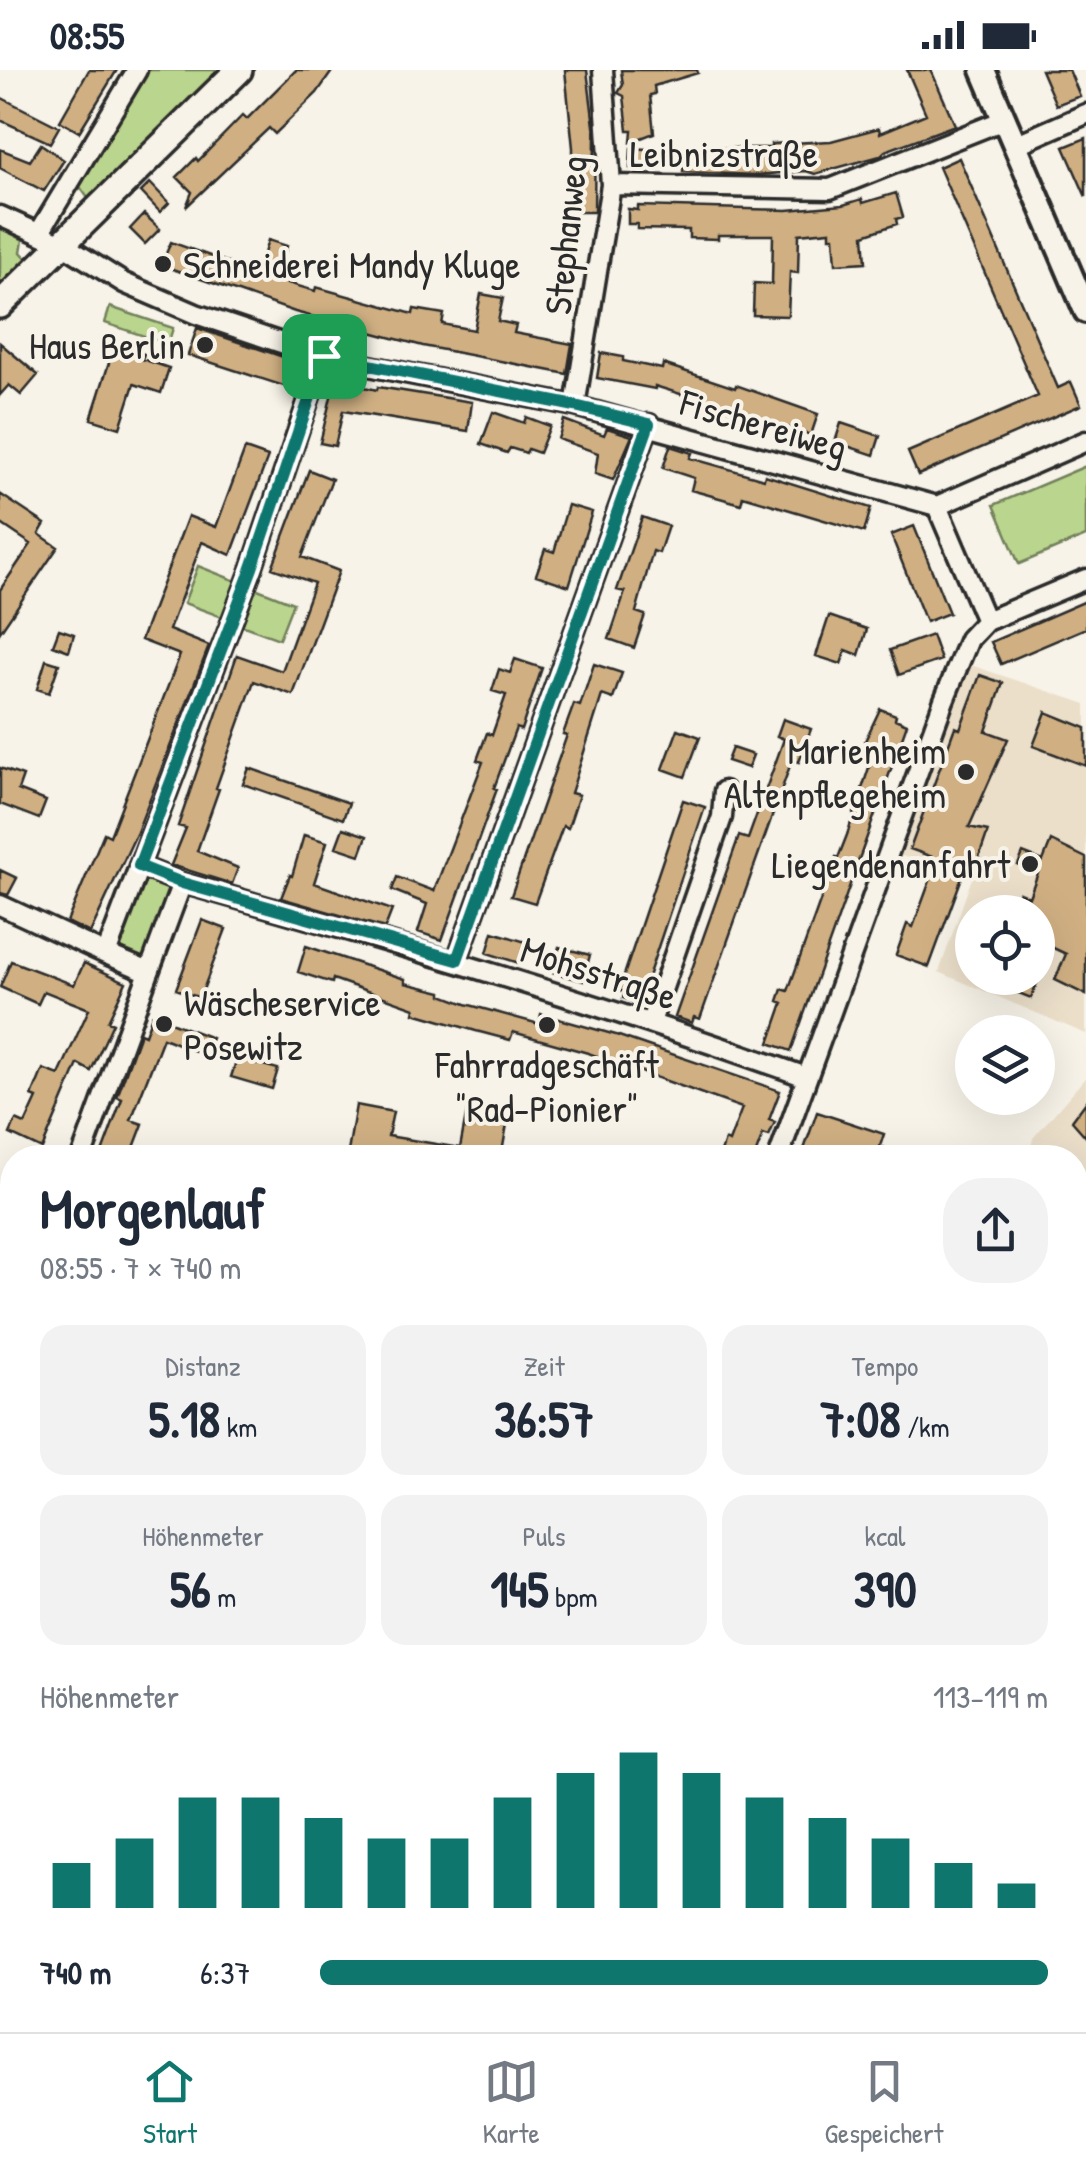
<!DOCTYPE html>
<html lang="de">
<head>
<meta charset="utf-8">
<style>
  :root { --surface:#fff; --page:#f2f2f3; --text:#1f2937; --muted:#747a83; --line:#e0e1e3; --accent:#0f766e }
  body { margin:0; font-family:"Patrick Hand",sans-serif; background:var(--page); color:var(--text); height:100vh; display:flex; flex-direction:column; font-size:38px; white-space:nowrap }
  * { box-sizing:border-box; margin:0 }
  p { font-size:32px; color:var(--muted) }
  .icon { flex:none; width:55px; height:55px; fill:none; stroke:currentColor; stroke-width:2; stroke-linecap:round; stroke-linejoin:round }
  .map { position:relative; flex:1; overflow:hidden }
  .drawer { position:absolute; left:0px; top:1075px; width:1088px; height:888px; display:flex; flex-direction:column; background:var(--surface); border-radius:40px 40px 0 0; box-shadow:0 10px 40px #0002 }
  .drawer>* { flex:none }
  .buttons { position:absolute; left:955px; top:825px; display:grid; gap:20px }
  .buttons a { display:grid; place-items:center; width:100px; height:100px; border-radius:50%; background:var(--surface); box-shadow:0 10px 40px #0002; font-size:50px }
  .pin { position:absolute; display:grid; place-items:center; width:85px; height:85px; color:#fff; margin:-42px; border-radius:20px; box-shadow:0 5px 15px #0006 }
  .round { display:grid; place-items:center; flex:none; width:105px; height:105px; border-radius:40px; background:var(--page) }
  .summary { display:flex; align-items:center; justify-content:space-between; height:170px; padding:0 40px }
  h1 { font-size:55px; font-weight:800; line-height:75px }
  .metrics { display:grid; grid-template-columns:repeat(3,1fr); gap:15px; height:170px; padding:10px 40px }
  .metrics div { display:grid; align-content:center; border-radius:25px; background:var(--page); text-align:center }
  .metrics b { font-size:50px; font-weight:800 }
  .metrics small { font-size:28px; font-weight:400 }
  .metrics p { font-size:28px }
  .chart { height:280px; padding:20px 40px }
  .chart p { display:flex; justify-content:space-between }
  .chart svg { width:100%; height:180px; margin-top:10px; stroke:var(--accent); stroke-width:6 }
  ul { padding:0 40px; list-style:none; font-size:32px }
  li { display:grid; grid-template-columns:160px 120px 1fr; align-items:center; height:75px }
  li i { height:25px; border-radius:12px; background:var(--accent) }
  .status { display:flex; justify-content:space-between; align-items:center; height:70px; padding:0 50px; background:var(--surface); direction:ltr }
  .status svg { height:28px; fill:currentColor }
  .menu { display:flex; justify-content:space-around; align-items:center; height:140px; border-top:2px solid var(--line); background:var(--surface); font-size:28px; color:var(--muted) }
  .menu a { display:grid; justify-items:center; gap:5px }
  .menu .current { color:var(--accent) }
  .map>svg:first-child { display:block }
  .built { fill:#ebdfca; fill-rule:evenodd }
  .green { fill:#bad58d; stroke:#72805c; stroke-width:2.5 }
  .building { fill:#d0b083; stroke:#2b2b2b; stroke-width:2.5 }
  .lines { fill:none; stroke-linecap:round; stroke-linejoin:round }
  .minor-casing { stroke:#2b2b2b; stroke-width:25 }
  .tertiary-casing { stroke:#2b2b2b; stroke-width:30 }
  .secondary-casing { stroke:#2b2b2b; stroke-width:32 }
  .primary-casing { stroke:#2b2b2b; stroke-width:38 }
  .minor { stroke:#f7f3e8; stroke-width:18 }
  .tertiary { stroke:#f7f3e8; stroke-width:22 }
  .secondary { stroke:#f7f3e8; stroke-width:25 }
  .primary { stroke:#f7f3e8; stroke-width:30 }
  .rail { stroke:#2b2b2b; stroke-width:5 }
  .route-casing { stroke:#fff; stroke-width:20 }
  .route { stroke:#0f766e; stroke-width:12 }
  .poi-dot { fill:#2b2b2b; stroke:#f7f3e8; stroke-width:4 }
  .labels { text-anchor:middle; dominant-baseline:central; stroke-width:8; stroke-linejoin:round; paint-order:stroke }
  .street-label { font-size:38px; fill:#2b2b2b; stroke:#f7f3e8 }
  .poi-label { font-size:38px; fill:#2b2b2b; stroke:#f7f3e8; text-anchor:end }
</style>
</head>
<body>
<div class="status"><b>08:55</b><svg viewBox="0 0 49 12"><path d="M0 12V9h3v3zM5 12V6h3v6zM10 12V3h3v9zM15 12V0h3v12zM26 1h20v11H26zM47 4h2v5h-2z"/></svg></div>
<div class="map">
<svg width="1086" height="1962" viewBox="0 0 1086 1962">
  <rect width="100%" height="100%" fill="#f7f3e8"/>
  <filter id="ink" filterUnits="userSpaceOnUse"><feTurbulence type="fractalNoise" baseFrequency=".01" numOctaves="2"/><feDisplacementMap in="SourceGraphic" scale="20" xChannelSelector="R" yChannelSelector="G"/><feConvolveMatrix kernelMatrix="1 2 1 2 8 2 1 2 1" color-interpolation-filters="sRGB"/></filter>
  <g filter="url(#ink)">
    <!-- built -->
    <path class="built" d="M968,594L1086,634V964L939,902L972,808L898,785ZM972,842H1038V908H972Z
      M1086,1007V1171L1075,1175V1088H1029L1033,1068Z
      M1086,1174V1375L1075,1376V1179Z
      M0,1314L12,1317V1575L0,1558Z
      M1086,1432V1962H466L472,1950H1075V1433Z"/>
    <!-- green -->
    <path class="green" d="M137,0H239L97,141L73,107Z
      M0,157L23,170L21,182L29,191L0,221Z
      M110,237L173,258L168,274L105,253Z
      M1086,396V466L1019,494L994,435Z
      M198,496L236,511L222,547L184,533Z
      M255,518L293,533L279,569L241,555Z
      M141,806L174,818L145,893L112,880Z
      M0,1131L12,1137V1225L4,1246H0Z
      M0,1597L12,1613V1950H272L281,1962H24L19,1952L8,1950L0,1954Z
      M299,1950H421L415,1962H308Z"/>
    <!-- building -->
    <path class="building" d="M89,0H117L79,62L60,51Z
      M296,0H333L317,23L275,64L269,58L186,137L192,122L177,107L196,88L198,91L243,45L247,49Z
      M565,0H587L595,64L594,142H572L573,78Z
      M621,0H697L698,3L654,16L655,24L650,25L654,63L631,72L632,60H628L624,26L618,23L623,15Z
      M907,0H931L955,55L885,81L880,86L815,104L806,101L756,105L683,102L684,88L714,89V78H771V74L831,71L879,58L880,63L926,44Z
      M1041,0H1069L1080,26L1056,35Z
      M0,27L59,57L50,73L0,50Z
      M1086,68V127L1064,77Z
      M41,74L64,90L44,121L0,98V79L30,91Z
      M631,78L663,80L662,92H656V100L630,98Z
      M959,88L1058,318L1071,312L1081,335L918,405L908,382L1038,326L939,97Z
      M150,113L169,133L160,142L141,122Z
      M896,123L903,147L896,149L897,154L864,165L866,192L836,194L834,167H830V161L799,164L798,203L790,202L788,246L753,245L754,213L772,214L773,165H718V169L689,168V160L637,159V154H628V139L638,140V136L787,140L843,135L862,129L863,133Z
      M144,144L160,159L145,174L130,159Z
      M268,170L287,176L277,210L315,221L316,217L413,244L414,239L444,244L442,254L474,260L481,224L503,228L498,251L516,255L514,263L572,274L567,304L423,276L295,242L161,195L171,172L258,203Z
      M197,258L301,293L299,298L303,299L298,314L295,313L293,319L188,285Z
      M0,273L38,305L21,325L9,315L0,325Z
      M115,274L144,284L142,289L169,298L161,323L134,314L120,358L91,349Z
      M601,283L623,287V291L662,299L663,294L735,318L736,315L818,344L811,365L655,316V319L597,308Z
      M335,310L377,320L378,317L472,332L468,361L343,341L335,376L320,373Z
      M493,342L524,353L526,347L550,356L539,383L528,379L526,383L510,378L507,383L481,374Z
      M564,350L604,365L607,358L632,366L613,410L595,404L598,383L558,369Z
      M841,353L880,366L874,385L835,372Z
      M670,376L692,383L690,388L764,409L765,405L871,438L864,462L743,426L741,434L691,420L694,408L663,398Z
      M245,379L268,387L231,485L202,472L169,560L209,576L137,762L90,863L67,852L104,763L110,766L180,585L141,570L188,446L216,457Z
      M309,400L332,409L302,487L339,501L293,625L254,611L216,718L219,719L197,781L238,798L232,814L171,795L186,758L178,756L237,585L282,601L314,513L272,498Z
      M0,424L45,454L39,464L58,477L0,562V520L31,474L0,453Z
      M568,435L592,442L569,516L536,505L545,479L554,482Z
      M642,447L668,456L659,483L653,481L636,542L645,545L634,578L609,569L625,522L617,520Z
      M914,456L949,543L926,552L891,465Z
      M1086,531V558L1001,594L991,572Z
      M829,546L867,559L859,585L846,580L841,594L816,586Z
      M59,559L74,564L69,581L53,575Z
      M932,565L941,590L899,605L890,580Z
      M515,589L542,598L521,660L516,658L494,718L497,719L442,870L418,862L427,834L392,820L397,807L434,821L483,692L477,690L487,663L492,665L506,625L492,621L499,599L510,603Z
      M46,590L59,594L49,623L37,619Z
      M594,594L622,603L613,629L602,625L571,723L579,725L568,758L563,756L535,833L511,826L567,665L563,664L574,634L580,636Z
      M980,605L1003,613L986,661L1008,669L969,757L988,761L974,802L965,799L929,897L896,885L907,854L913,857L938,789L910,779L955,657L960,659Z
      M880,639L896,645L895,649L907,654L791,981L769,973L783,933L778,931L782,919L788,921L836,787L838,788L847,765L876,676L865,671Z
      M1046,642L1086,658V696L1033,676Z
      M783,649L811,659L799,692L792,690L700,949L694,947L692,953L675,947L739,766L748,769L784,669L777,666Z
      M678,659L700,667L685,707L663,699Z
      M732,678L753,685L748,698L727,691Z
      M0,698L23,706L18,720L46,731L39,749L0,734Z
      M249,698L349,733L343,749L243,714Z
      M683,730L705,737L646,913L635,932L623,928L625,922L619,920Z
      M343,758L367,766L360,785L336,777Z
      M304,765L327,772L314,813L392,840L385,858L281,828L290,805L292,806Z
      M1051,771L1086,788V925L1055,910L1066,884L1038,871V842H1012L1019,823L1029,827L1038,803L1018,795L1023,783L1043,791Z
      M0,800L17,808L8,825L0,823Z
      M202,850L226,859L200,928L176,919Z
      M493,862L526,872L519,893L487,883Z
      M306,876L405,909V913L442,922V925L466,934L539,954L541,944L616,965L780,1021L769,1050L775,1052L769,1066L763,1064L754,1088H719L725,1070L729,1072L742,1038L588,983L513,962L510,970L476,961L414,943L415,938L333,909L332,913L298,902Z
      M559,877L590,885L583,911L552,902Z
      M11,891L74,915L84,893L126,912L108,951L113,953L91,1001L78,994L42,1079L10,1064L16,1050L25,1054L37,1028L32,1026L43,999L59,1005L89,939L44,921L38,934L0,917Z
      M981,908H1039L1031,928Z
      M152,945L212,968L205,985L163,968L131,1050L143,1054L130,1088H100L122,1029L117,1027L140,963L145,965Z
      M237,988L278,999L272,1019L231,1007Z
      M1086,1032V1067L1072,1051Z
      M356,1035L393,1042L388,1066L460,1078L468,1035L509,1043L501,1088H347Z
      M817,1042L884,1064L880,1076L908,1088H801Z
      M0,1360L12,1361V1397L0,1396Z"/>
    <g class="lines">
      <defs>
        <path id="minor" d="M1015,75L1086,44
          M611,115L830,119L1004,50
          M0,146L62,174L124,213L196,244L323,287L575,336L937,436
          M39,163L137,0
          M575,336L611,115L603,0
          M937,436L986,551L1086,509
          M937,436L1086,371
          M139,796L182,813C392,872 600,933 806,1007
          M0,835L106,884
          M457,890L649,354
          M149,902L182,813
          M651,952L722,747L724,721
          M81,1088L149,902L106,884L252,498L323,287
          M778,1088L944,630L969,569L986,551
          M0,1580L12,1596
          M439,1962L446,1950"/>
        <path id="tertiary" d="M983,0L1086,241"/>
        <path id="secondary" d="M0,235L239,0"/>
        <path id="primary" d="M0,1281L12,1283
          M1075,1403L1086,1402"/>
      </defs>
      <!-- minor casing -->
      <use href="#minor" class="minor-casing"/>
      <!-- tertiary casing -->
      <use href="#tertiary" class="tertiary-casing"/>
      <!-- secondary casing -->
      <use href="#secondary" class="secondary-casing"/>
      <!-- primary casing -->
      <use href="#primary" class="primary-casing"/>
      <!-- minor -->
      <use href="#minor" class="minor"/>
      <!-- tertiary -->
      <use href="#tertiary" class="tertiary"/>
      <!-- secondary -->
      <use href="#secondary" class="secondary"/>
      <!-- primary -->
      <use href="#primary" class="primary"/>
      <!-- rail -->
      <path class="rail" d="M1075,1800L1086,1796
        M1075,1822L1086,1817
        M689,1962L715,1950
        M738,1962L766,1950"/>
    </g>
  </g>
  <g class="lines" filter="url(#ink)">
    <defs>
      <path id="route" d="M324,286L575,336L649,354L457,890L182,813L139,796L252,498Z"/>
    </defs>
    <!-- route casing -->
    <use href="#route" class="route-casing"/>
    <!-- route -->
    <use href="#route" class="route"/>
  </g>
  <!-- markers -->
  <g class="poi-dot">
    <circle cx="163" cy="194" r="10"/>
    <circle cx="205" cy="275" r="10"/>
    <circle cx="966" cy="702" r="10"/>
    <circle cx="1030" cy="794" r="10"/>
    <circle cx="164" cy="954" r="10"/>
    <circle cx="547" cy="955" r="10"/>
  </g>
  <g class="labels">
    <!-- street labels -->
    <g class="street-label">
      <text x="724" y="83">Leibnizstraße</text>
      <text transform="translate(565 165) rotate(-84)">Stephanweg</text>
      <text transform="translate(764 354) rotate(16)">Fischereiweg</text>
      <text transform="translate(599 902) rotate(18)">Mohsstraße</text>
    </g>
    <!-- poi labels -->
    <g class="poi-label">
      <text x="183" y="194" text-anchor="start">Schneiderei Mandy Kluge</text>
      <text x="185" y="275">Haus Berlin</text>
      <text x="946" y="680">Marienheim<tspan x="946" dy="44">Altenpflegeheim</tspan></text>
      <text x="1010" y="794">Liegendenanfahrt</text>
      <text x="184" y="932" text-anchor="start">Wäscheservice<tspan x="184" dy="44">Posewitz</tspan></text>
      <text x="547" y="994" text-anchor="middle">Fahrradgeschäft<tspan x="547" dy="44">"Rad-Pionier"</tspan></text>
    </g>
  </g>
</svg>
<div class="buttons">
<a><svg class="icon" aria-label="locate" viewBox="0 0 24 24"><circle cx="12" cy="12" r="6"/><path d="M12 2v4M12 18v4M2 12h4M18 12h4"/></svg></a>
<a><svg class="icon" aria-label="layers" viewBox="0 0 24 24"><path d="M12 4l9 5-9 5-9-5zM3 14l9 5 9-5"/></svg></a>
</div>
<div class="pin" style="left:324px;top:286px;background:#1e9e55"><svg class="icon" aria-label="arrive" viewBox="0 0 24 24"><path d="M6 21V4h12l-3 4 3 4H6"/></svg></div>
<section class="drawer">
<div class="summary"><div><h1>Morgenlauf</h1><p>08:55 · 7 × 740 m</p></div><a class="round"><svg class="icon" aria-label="share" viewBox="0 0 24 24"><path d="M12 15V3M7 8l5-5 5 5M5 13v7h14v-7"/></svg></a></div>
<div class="metrics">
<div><p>Distanz</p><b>5.18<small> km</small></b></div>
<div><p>Zeit</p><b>36:57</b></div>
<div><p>Tempo</p><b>7:08<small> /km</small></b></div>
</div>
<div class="metrics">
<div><p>Höhenmeter</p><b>56<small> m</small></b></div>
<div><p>Puls</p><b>145<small> bpm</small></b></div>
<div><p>kcal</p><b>390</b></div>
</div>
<div class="chart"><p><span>Höhenmeter</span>113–119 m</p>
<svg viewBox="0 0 160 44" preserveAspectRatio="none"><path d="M5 44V33M15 44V27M25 44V17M35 44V17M45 44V22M55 44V27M65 44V27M75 44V17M85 44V11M95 44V6M105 44V11M115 44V17M125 44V22M135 44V27M145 44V33M155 44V38"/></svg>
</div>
<ul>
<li><b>740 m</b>6:37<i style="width:100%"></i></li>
</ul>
</section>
</div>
<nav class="menu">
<a class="current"><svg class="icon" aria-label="home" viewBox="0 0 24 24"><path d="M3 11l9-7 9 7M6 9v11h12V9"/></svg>Start</a>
<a><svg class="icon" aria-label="map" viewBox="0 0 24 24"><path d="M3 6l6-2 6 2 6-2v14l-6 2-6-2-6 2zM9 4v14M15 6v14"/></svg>Karte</a>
<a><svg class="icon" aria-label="saved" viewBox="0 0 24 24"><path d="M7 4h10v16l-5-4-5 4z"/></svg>Gespeichert</a>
</nav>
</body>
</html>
